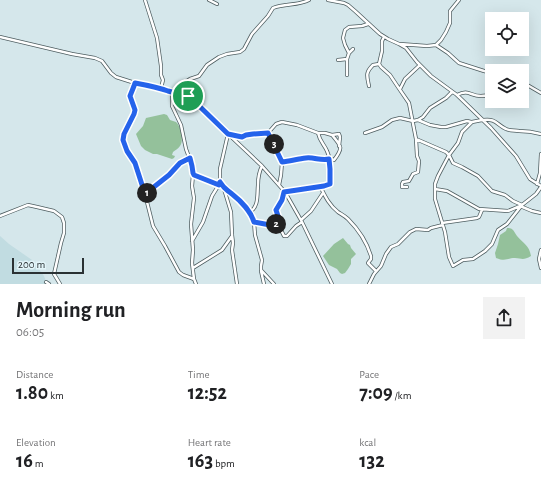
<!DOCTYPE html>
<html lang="en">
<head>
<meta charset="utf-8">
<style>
  :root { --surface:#fff; --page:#f2f2f2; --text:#202124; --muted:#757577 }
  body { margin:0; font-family:"Alegreya Sans",sans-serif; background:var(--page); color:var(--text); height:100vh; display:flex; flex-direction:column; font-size:15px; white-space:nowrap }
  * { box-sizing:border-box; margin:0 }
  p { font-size:13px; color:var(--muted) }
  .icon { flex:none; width:22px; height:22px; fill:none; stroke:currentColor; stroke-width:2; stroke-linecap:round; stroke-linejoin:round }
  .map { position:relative; height:284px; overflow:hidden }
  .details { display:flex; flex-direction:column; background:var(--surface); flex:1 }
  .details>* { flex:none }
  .buttons { position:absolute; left:485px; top:12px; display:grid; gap:8px }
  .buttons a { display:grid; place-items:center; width:44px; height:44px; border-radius:0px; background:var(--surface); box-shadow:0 4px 16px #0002; font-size:20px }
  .scale { position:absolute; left:12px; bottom:10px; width:72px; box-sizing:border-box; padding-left:4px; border:2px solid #2a3133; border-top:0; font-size:11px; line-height:14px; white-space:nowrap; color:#2a3133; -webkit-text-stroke:3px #e3f5f9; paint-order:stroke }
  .pin { position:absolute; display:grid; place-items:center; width:34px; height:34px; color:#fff; margin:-17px; border:2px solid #fff; border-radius:50%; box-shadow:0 1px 4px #0007 }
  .km { position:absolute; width:20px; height:20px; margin:-10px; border-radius:50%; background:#222; color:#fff; font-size:11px; line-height:20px; text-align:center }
  .round { display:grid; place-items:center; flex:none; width:42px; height:42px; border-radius:0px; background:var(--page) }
  .overview { display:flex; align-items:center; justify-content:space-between; height:68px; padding:0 16px }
  h1 { font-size:22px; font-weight:600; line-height:30px }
  .metrics { display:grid; grid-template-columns:repeat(3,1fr); gap:6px; height:68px; padding:4px 16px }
  .metrics div { display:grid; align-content:center }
  .metrics b { font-size:20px; font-weight:600 }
  .metrics small { font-size:11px; font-weight:400 }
  .metrics p { font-size:11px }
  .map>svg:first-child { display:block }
  .built { fill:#c1dce1 }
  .forest { fill:#94c19b }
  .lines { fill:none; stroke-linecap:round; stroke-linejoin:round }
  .minor-casing { stroke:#4e5d60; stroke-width:4 }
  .minor { stroke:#fff; stroke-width:2.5 }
  .route-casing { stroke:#fff; stroke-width:8 }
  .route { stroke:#2563eb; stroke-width:5 }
</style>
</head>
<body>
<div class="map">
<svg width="541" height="284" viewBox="0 0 541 284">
  <rect width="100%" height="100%" fill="#d5e7eb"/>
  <!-- built -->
  <path class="built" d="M0,236L9,244L32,260L44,276L47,284H0Z"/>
  <!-- forest -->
  <path class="forest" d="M164,114L167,115L170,120C172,121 174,121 176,122C181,126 184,141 180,146C178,149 175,150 173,152L172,155L175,156L174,158L172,159L157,154H153L145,150L141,146L136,134L143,126L146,118Z
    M507,228C514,228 514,232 517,236C524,244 529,245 531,256C524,260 523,259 515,258C507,258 506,262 496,258L495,253L498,244L500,235L506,231Z
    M343,238L348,244L350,245L351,248L356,254L351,259V264L348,269L345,273L342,274L340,273L337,269L329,265L323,256L334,244Z"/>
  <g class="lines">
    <defs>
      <path id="minor" d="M145,0L157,38L161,66V75L163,80L161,88
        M209,0L217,4
        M328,0L344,3L348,5L355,11L380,34L388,39L399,44L406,48L417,62L431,76L457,95L491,128L516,156L530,179L541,186
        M0,37L72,54L95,58L102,61L111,73L116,77L135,83L158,87L172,92L181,93L188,96L262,166L285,192L302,222L332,284
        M384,37L382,41V51L379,64L381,67L390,75L398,87L409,103L416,139L417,156L419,161L418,172L413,174L409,181L403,182L402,184V187H407
        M400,44L427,46L436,45L448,53L459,63L484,71L492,73
        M436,45L441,40L446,32L450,23V11L459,0
        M349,53L353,49
        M338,60L347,59L349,53L345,45L343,38L345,30L349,27L362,26L368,24
        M347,75V59
        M522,82L529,86
        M135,83L134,86L129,96L135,110L134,114L124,134L123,140L125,148L136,165L145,194L153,226L165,246L179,272L183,275L194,279
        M369,86C367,76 365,73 373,65L379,64
        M400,89L405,79L420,65
        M522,89L529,86L541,93
        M172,92V106L181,125L186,149L193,168V175L192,186L194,198L191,224L193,250L192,263L194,279L196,284
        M457,95C469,89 470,96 481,96C485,96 488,95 492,95
        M188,96L184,83L190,79L199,76L207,65L219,57L227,54L240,52L244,49L252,34L268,16L273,8C285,3 298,6 309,0
        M418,120L430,125L441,127H446L467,121L471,122
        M482,120L472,122L462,132L458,143L449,155L438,176L435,184V199L445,232L449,257L453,266L463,260L473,259L485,251L492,244L498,230L507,224L522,205L536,194L541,187
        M483,120C496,118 497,125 506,129C510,131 515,130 519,131C526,131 534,132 541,134
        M268,133L276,124L282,122L297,125L318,133H325L332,135L339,134L340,137L339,146
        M365,133L382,127L392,120L400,118L413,121L418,120L423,117L430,108L446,98L452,92
        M416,139L446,152L449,155L453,163L462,167L478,176L492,191L505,195L513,201L522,205
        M282,162L297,160L306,158L321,160L329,159L334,160C344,147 341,146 332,135
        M194,175L219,185
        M537,184L540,173L541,154
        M320,186C325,196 329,205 338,212C341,214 345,216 348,219C358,229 367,243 371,256V259L368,263L376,271
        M225,189C237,197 250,209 254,222L270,225H277L280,228L284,236H287L296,226L302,222
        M435,189L447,191L479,209L508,211L520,206L532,211L541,213
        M285,192L324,186L330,184C330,173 332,161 327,151C324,144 320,142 318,133
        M145,194L169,175L180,163L190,158
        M250,212C259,206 257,195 258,185C258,179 259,172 262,166
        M0,216L28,205L37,207L54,211L62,217L64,223V233L61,243L54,274L60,284
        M301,220L311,211L323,193
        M254,222L255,235L262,260L261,266V270L274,284
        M442,223L477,218L479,217L482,210
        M279,226V222L276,209L281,202L285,193
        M192,241L203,222L212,196L220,183
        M541,250L539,259L541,268
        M193,268L222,250L232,236
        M261,271L264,284
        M46,282L49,284
        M237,284L232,250L233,243L232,235L231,212L224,189L220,183V169L228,134L242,137L246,135L253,134L268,133L282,162L281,175L279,185
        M369,284L374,274L381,266L386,254L391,247L398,244L410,232L416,229L428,230L431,228L443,225"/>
    </defs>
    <!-- minor casing -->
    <use href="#minor" class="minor-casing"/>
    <!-- minor -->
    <use href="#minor" class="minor"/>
  </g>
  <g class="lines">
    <defs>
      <path id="route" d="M135,83C146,85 157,87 168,91C178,94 183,92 192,99L228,134L242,137L246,135L253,134L268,133L282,162C290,161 298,159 306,158C314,157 321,161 329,159L330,169V184L324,186L284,192L282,200L276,210L280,222L279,226L276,224L270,225L254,222C251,212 241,201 232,194C226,189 225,190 220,182L219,185L194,175L193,173L192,166L190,158L180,163L169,175L145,194L135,163L127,151L123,140L124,134L134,114L135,110L130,96L134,86Z"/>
    </defs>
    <!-- route casing -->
    <use href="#route" class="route-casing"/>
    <!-- route -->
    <use href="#route" class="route"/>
  </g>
</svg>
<div class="buttons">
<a><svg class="icon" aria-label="locate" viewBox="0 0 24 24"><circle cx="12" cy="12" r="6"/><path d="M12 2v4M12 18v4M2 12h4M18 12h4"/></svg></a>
<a><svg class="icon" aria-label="layers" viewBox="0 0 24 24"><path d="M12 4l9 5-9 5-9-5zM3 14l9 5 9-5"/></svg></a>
</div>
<div class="scale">200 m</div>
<div class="pin" style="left:188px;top:96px;background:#1e9e55"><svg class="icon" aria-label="arrive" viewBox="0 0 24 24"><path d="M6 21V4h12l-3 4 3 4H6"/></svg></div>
<b class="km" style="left:147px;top:193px">1</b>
<b class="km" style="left:276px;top:224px">2</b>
<b class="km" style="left:274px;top:144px">3</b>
</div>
<section class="details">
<div class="overview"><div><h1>Morning run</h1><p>06:05</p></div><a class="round"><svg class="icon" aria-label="share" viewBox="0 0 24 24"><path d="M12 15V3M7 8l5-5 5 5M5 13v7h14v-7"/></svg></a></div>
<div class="metrics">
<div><p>Distance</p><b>1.80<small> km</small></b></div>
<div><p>Time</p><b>12:52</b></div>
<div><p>Pace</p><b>7:09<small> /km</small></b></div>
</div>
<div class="metrics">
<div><p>Elevation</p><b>16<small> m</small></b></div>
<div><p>Heart rate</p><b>163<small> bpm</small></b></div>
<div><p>kcal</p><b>132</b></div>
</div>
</section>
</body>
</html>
